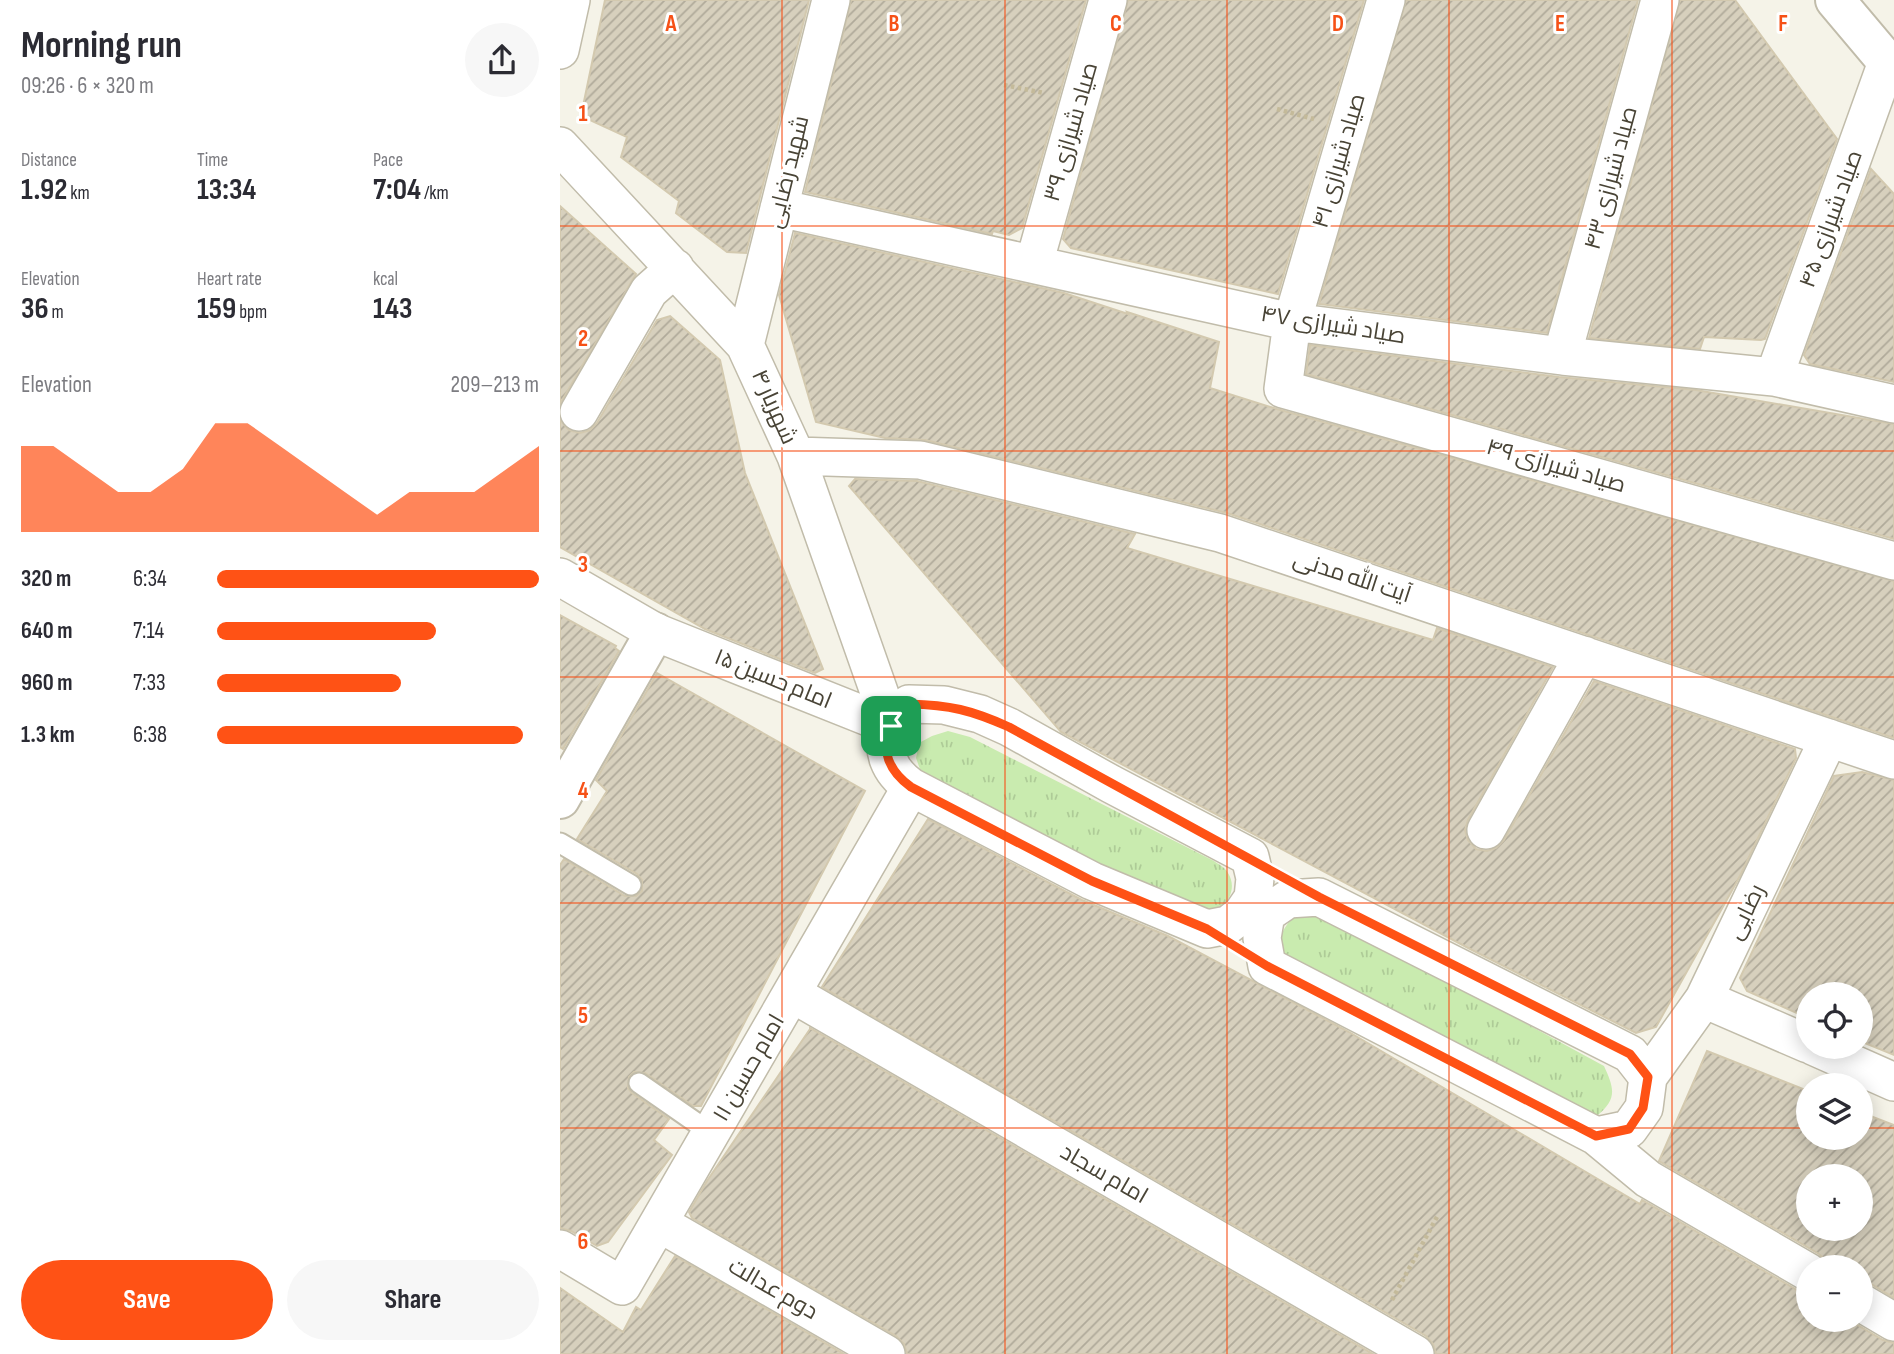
<!DOCTYPE html>
<html lang="en">
<head>
<meta charset="utf-8">
<style>
  :root { --surface:#fff; --page:#f7f7f7; --text:#2b2b33; --muted:#7c7c81; --accent:#ff5215 }
  body { margin:0; font-family:"Sofia Sans Condensed",Cairo,sans-serif; background:var(--page); color:var(--text); height:100vh; display:flex; flex-direction:column; font-size:26px; white-space:nowrap }
  * { box-sizing:border-box; margin:0 }
  p { font-size:23px; color:var(--muted) }
  .icon { flex:none; width:38px; height:38px; fill:none; stroke:currentColor; stroke-width:2; stroke-linecap:round; stroke-linejoin:round }
  .map { position:relative; flex:1; overflow:hidden }
  .panel { display:flex; flex-direction:column; background:var(--surface); width:560px }
  .panel>* { flex:none }
  .buttons { position:absolute; left:1236px; top:982px; display:grid; gap:14px }
  .buttons a { display:grid; place-items:center; width:77px; height:77px; border-radius:50%; background:var(--surface); box-shadow:0 4px 18px #0003; font-size:35px }
  .pin { position:absolute; display:grid; place-items:center; width:60px; height:60px; color:#fff; margin:-30px; border-radius:14px; box-shadow:0 4px 10px #0006 }
  .round { display:grid; place-items:center; flex:none; width:74px; height:74px; border-radius:37px; background:var(--page) }
  .head { display:flex; align-items:center; justify-content:space-between; height:119px; padding:0 21px }
  h1 { font-size:38px; font-weight:700; line-height:52px }
  .metrics { display:grid; grid-template-columns:repeat(3,1fr); gap:10px; height:119px; padding:7px 21px }
  .metrics div { display:grid; align-content:center }
  .metrics b { font-size:30px; font-weight:700 }
  .metrics small { font-size:19px; font-weight:400 }
  .metrics p { font-size:19px }
  .chart { height:196px; padding:14px 21px }
  .chart p { display:flex; justify-content:space-between }
  .chart svg { width:100%; height:126px; margin-top:7px; fill:var(--accent); opacity:.7 }
  .primary-button { display:flex; gap:14px; margin-top:auto; padding:14px 21px }
  .primary-button a { flex:1; height:80px; border-radius:42px; background:var(--accent); color:#fff; font-size:28px; font-weight:700; line-height:80px; text-align:center }
  .primary-button a+a { background:var(--page); color:var(--text) }
  ul { padding:0 21px; list-style:none; font-size:23px }
  li { display:grid; grid-template-columns:112px 84px 1fr; align-items:center; height:52px }
  li i { height:18px; border-radius:9px; background:var(--accent) }
  main { display:flex; flex:1; min-height:0 }
  .map>svg:first-child { display:block }
  .grass { fill:url(#grass-tufts) }
  .building { fill:url(#building-hatch); stroke:#d3c9af; stroke-width:2; fill-rule:evenodd }
  .lines { fill:none; stroke-linecap:round; stroke-linejoin:round }
  .service-casing { stroke:#c1bcaa; stroke-width:23 }
  .minor-casing { stroke:#c1bcaa; stroke-width:40 }
  .tertiary-casing { stroke:#c1bcaa; stroke-width:42 }
  .path { stroke:#c4ba9a; stroke-width:4.5; stroke-dasharray:3.5 3.5; stroke-linecap:butt }
  .service { stroke:#fff; stroke-width:19 }
  .minor { stroke:#fff; stroke-width:37 }
  .tertiary { stroke:#fff; stroke-width:38 }
  .route-casing { stroke:#fff; stroke-width:14 }
  .route { stroke:#ff5215; stroke-width:9 }
  .grid { fill:none; stroke:#f65117; stroke-width:2; stroke-opacity:0.55 }
  .labels { text-anchor:middle; dominant-baseline:central; stroke-width:6; stroke-linejoin:round; paint-order:stroke }
  .street-label { font-size:23px; fill:#494436; stroke:#fff }
  .grid-label { font-size:23px; text-anchor:middle; font-weight:bold; fill:#f65117; stroke:#fff; stroke-width:6; stroke-linejoin:round; paint-order:stroke }
</style>
</head>
<body>
<main>
<section class="panel">
<div class="head"><div><h1>Morning run</h1><p>09:26 · 6 × 320 m</p></div><a class="round"><svg class="icon" aria-label="share" viewBox="0 0 24 24"><path d="M12 15V3M7 8l5-5 5 5M5 13v7h14v-7"/></svg></a></div>
<div class="metrics">
<div><p>Distance</p><b>1.92<small> km</small></b></div>
<div><p>Time</p><b>13:34</b></div>
<div><p>Pace</p><b>7:04<small> /km</small></b></div>
</div>
<div class="metrics">
<div><p>Elevation</p><b>36<small> m</small></b></div>
<div><p>Heart rate</p><b>159<small> bpm</small></b></div>
<div><p>kcal</p><b>143</b></div>
</div>
<div class="chart"><p><span>Elevation</span>209–213 m</p>
<svg viewBox="0 0 160 44" preserveAspectRatio="none"><path d="M0 44V14L10 14L20 22L30 30L40 30L50 22L60 6L70 6L80 14L90 22L100 30L110 38L120 30L130 30L140 30L150 22L160 14V44z"/></svg>
</div>
<ul>
<li><b>320 m</b>6:34<i style="width:100%"></i></li>
<li><b>640 m</b>7:14<i style="width:68%"></i></li>
<li><b>960 m</b>7:33<i style="width:57%"></i></li>
<li><b>1.3 km</b>6:38<i style="width:95%"></i></li>
</ul>
<div class="primary-button"><a>Save</a><a>Share</a></div>
</section>
<div class="map">
<svg width="1334" height="1354" viewBox="0 0 1334 1354">
  <defs>
    <pattern id="grass-tufts" width="24" height="20" patternUnits="userSpaceOnUse" patternTransform="scale(1.75)"><rect width="24" height="20" fill="#c9ebaf"/><path d="M3 7l-1-3M5 7V3M7 7l1-3M15 17l-1-3M17 17v-4M19 17l1-3" fill="none" stroke="#aecb97"/></pattern>
    <pattern id="building-hatch" width="6" height="6" patternUnits="userSpaceOnUse" patternTransform="scale(1.75)"><rect width="6" height="6" fill="#d7d0bd"/><path d="M-1 1l2-2M0 6l6-6M5 7l2-2" fill="none" stroke="#b0aa9a"/></pattern>
  </defs>
  <rect width="100%" height="100%" fill="#f5f3e8"/>
  <!-- grass -->
  <path class="grass" d="M388,731L410,737L654,861C658,864 666,868 668,873C680,892 662,912 645,919L363,778L356,758L359,743L372,736Z
    M760,912L1044,1066C1055,1090 1057,1099 1036,1117L724,961L717,949C724,922 732,913 760,912Z"/>
  <!-- building -->
  <path class="building" d="M45,0H249L186,253L167,252L116,213L119,201L61,157L67,137L21,116Z
    M291,0H526L462,228L449,235L433,231L432,234L245,192Z
    M568,0H804L718,294L511,248L503,239Z
    M846,0H1078L987,333L759,304Z
    M1120,0H1175L1277,139L1205,339L1201,340L1144,337L1140,349L1029,338Z
    M1311,169L1334,194V382L1250,364L1244,355Z
    M0,206L76,274L0,404Z
    M235,233L504,293L568,314L567,312L659,342L650,388L717,409L1334,581V738L667,513L365,440L325,438L256,422L219,295Z
    M110,316L160,360L185,473L263,669L255,673L145,629L0,547V420L9,430L20,433L30,430L37,423L97,320Z
    M750,345L999,377L1136,390L1334,424V539L746,374Z
    M295,479L357,481L575,534L567,548L873,640L877,628L993,667L908,820L905,830L908,840L916,849L927,851L936,848L944,840L1034,681L1235,749L1236,758L1180,876L1096,1027L1076,1033L912,950L501,732L289,486Z
    M0,615L56,646L55,648L59,651L3,749L0,747Z
    M97,673L305,791L141,1106H133L85,1073L74,1072L69,1077L68,1088L72,1093L109,1119L94,1140L112,1155L48,1242L37,1246L11,1231L0,1228V865L4,859L65,896H76L82,891V880L77,874L17,839L47,791L36,780Z
    M1302,772L1334,780V1055L1300,1041V994H1248V1018L1187,991L1180,978L1274,776Z
    M368,819L522,900L608,936L789,1032L1080,1204L1082,1200L1237,1290L1248,1293V1320H1289L1323,1340L1334,1343V1354H876L873,1344L866,1336L262,987Z
    M250,1029V1028L813,1354H347L344,1344L336,1336L132,1218L129,1212L147,1181Z
    M1147,1051L1248,1091V1138H1300V1112L1334,1125V1298L1311,1284L1300,1281V1267H1268L1266,1261L1259,1254L1099,1161ZM1248,1176H1300V1228H1248Z
    M115,1256L284,1354H0V1288L63,1332L76,1307L81,1310Z"/>
  <g class="lines">
    <defs>
      <path id="service" d="M0,843L71,885
        M79,1083L151,1133"/>
      <path id="minor" d="M826,0L732,322L723,389L1334,561
        M0,50L11,0
        M0,146L185,345L236,456L331,726
        M219,208L732,322L1002,356L1214,377L1334,404
        M474,264L548,0
        M185,345L271,0
        M1002,356L1100,0
        M1214,377L1327,62
        M19,412L89,291L115,268
        M236,456L360,460L660,533L1334,760
        M0,577L95,632L331,726
        M349,704L384,705L420,714L449,727L551,784L690,857L695,878L693,898L682,914L668,925L647,929L532,881L351,787C330,772 319,751 331,725C335,718 343,710 349,704Z
        M926,830L1024,655
        M233,994L855,1354
        M1144,999L1248,1044
        M1253,1046L1334,1082
        M1088,1077L1144,999L1269,738
        M1036,1136L1069,1129L1084,1108L1088,1077L1070,1054L759,897L728,899L706,914L702,938L707,966L1036,1136L1088,1179L1248,1272
        M99,1223L326,1354
        M0,1249L62,1286L351,787
        M1300,1302L1334,1322"/>
      <path id="tertiary" d="M1275,0L1334,70
        M0,799L95,632"/>
    </defs>
    <!-- service casing -->
    <use href="#service" class="service-casing"/>
    <!-- minor casing -->
    <use href="#minor" class="minor-casing"/>
    <!-- tertiary casing -->
    <use href="#tertiary" class="tertiary-casing"/>
    <!-- path -->
    <path class="path" d="M444,85L484,93
      M717,109L754,119
      M832,1300L878,1215"/>
    <!-- service -->
    <use href="#service" class="service"/>
    <!-- minor -->
    <use href="#minor" class="minor"/>
    <!-- tertiary -->
    <use href="#tertiary" class="tertiary"/>
  </g>
  <g class="lines">
    <defs>
      <path id="route" d="M349,704C390,705 411,710 449,727L759,897L1070,1054L1088,1077L1083,1108L1069,1129L1036,1136L707,966L647,929L532,881L351,787C330,772 319,750 331,725C335,718 343,710 349,704Z"/>
    </defs>
    <!-- route casing -->
    <use href="#route" class="route-casing"/>
    <!-- route -->
    <use href="#route" class="route"/>
  </g>
  <!-- grid -->
  <path class="grid" d="M222,0V1354M445,0V1354M667,0V1354M889,0V1354M1112,0V1354M0,226H1334M0,451H1334M0,677H1334M0,903H1334M0,1128H1248M1300,1128H1334"/>
  <g class="labels">
    <!-- street labels -->
    <g class="street-label">
      <text transform="translate(511 132) rotate(-74)">صیاد شیرازی ۳۹</text>
      <text transform="translate(779 161) rotate(-74)">صیاد شیرازی ۴۱</text>
      <text transform="translate(228 172) rotate(-76)">شهید رضایی</text>
      <text transform="translate(1051 178) rotate(-75)">صیاد شیرازی ۴۳</text>
      <text transform="translate(1271 219) rotate(-70)">صیاد شیرازی ۴۵</text>
      <text transform="translate(773 325) rotate(9)">صیاد شیرازی ۴۷</text>
      <text transform="translate(214 407) rotate(66)">شهریار ۴</text>
      <text transform="translate(996 466) rotate(16)">صیاد شیرازی ۴۹</text>
      <text transform="translate(792 577) rotate(18)">آیت الله مدنی</text>
      <text transform="translate(213 679) rotate(22)">امام حسین ۱۵</text>
      <text transform="translate(1186 912) rotate(-64)">رضایی</text>
      <text transform="translate(189 1068) rotate(-60)">امام حسین ۱۱</text>
      <text transform="translate(544 1174) rotate(30)">امام سجاد</text>
      <text transform="translate(213 1289) rotate(30)">دوم عدالت</text>
    </g>
  </g>
  <g class="grid-label">
    <text x="111" y="31">A</text>
    <text x="334" y="31">B</text>
    <text x="556" y="31">C</text>
    <text x="778" y="31">D</text>
    <text x="1000" y="31">E</text>
    <text x="1223" y="31">F</text>
    <text x="23" y="121">1</text>
    <text x="23" y="346">2</text>
    <text x="23" y="572">3</text>
    <text x="23" y="798">4</text>
    <text x="23" y="1023">5</text>
    <text x="23" y="1249">6</text>
  </g>
</svg>
<div class="buttons">
<a><svg class="icon" aria-label="locate" viewBox="0 0 24 24"><circle cx="12" cy="12" r="6"/><path d="M12 2v4M12 18v4M2 12h4M18 12h4"/></svg></a>
<a><svg class="icon" aria-label="layers" viewBox="0 0 24 24"><path d="M12 4l9 5-9 5-9-5zM3 14l9 5 9-5"/></svg></a>
<a>+</a>
<a>−</a>
</div>
<div class="pin" style="left:331px;top:726px;background:#1e9e55"><svg class="icon" aria-label="arrive" viewBox="0 0 24 24"><path d="M6 21V4h12l-3 4 3 4H6"/></svg></div>
</div>
</main>
</body>
</html>
